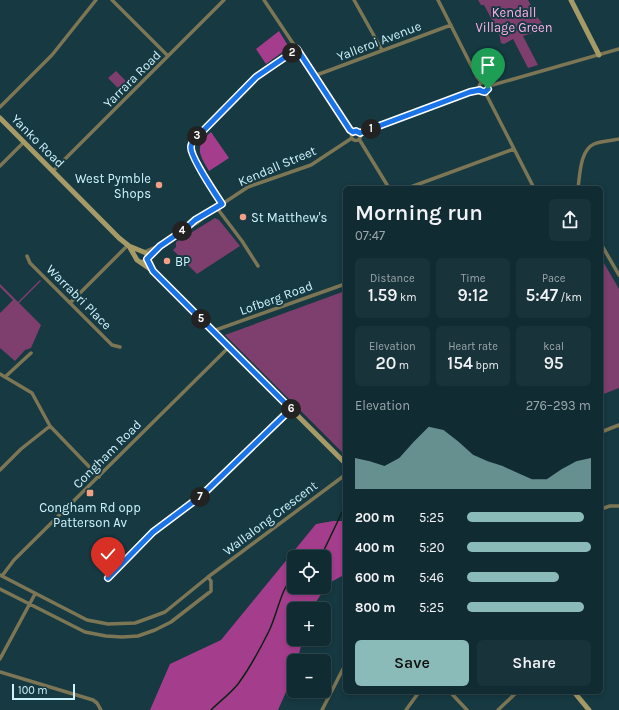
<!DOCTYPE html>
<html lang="en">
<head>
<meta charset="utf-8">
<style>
  :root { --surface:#102b32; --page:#19333a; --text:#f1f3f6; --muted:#9ca7ac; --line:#30474d; --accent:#8bbbb9 }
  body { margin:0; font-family:Karla,sans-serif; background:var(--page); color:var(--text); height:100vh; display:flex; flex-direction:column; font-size:15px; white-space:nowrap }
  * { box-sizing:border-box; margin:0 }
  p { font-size:13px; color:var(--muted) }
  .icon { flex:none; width:22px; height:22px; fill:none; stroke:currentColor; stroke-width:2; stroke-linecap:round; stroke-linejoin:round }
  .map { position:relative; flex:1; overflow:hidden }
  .drawer { position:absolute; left:343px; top:186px; width:260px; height:508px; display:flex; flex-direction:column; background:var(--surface); border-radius:6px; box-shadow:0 2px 6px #0003,0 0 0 1px var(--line) }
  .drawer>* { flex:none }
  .tools { position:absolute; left:287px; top:550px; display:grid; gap:8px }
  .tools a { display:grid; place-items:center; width:44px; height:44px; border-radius:6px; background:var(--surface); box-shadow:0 2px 6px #0003,0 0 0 1px var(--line); font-size:20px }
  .scale { position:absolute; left:12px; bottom:10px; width:63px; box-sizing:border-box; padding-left:4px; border:2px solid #cdf3fe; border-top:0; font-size:11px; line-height:14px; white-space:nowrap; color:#cdf3fe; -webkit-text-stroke:3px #163942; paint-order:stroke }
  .pin { position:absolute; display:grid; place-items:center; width:34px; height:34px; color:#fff; margin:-41px -17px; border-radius:50% 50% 50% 0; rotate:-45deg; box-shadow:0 0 4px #0007 }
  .pin .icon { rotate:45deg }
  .km { position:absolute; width:20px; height:20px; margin:-10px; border-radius:50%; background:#222; color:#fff; font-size:11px; line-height:20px; text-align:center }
  .round { display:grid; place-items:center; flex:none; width:42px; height:42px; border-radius:6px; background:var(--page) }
  .head { display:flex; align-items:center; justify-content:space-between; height:68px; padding:0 12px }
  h1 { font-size:22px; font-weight:600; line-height:30px }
  .metrics { display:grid; grid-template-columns:repeat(3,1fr); gap:6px; height:68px; padding:4px 12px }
  .metrics div { display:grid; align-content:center; border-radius:6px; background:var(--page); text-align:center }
  .metrics b { font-size:17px; font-weight:600 }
  .metrics small { font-size:11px; font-weight:400 }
  .metrics p { font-size:11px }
  .chart { height:112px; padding:8px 12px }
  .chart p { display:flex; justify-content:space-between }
  .chart svg { width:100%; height:72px; margin-top:4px; fill:var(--accent); opacity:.7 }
  .action { display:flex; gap:8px; margin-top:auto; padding:8px 12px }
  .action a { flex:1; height:46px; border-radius:6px; background:var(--accent); color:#111; font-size:16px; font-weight:600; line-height:46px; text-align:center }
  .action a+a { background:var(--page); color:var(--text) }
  ul { padding:0 12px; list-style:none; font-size:13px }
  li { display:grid; grid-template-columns:64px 48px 1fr; align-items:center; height:30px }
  li i { height:10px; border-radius:5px; background:var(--accent) }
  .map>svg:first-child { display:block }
  .green { fill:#7e3f6e }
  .forest { fill:#a53d8d; fill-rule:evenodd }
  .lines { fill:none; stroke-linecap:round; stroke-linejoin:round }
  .stream { stroke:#0e2116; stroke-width:1.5 }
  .street { stroke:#7c7655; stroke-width:3.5 }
  .secondary { stroke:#a69a66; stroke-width:5 }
  .route-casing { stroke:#fff; stroke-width:8 }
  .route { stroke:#1a73e8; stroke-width:5 }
  .poi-dot { fill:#f39f85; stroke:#163942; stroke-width:1.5 }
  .labels { text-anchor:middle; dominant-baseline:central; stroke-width:4; stroke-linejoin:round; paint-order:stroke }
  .park-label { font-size:13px; fill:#feafe8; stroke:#163942 }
  .street-label { font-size:13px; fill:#cdf3fe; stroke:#163942 }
  .poi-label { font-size:13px; fill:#cdf3fe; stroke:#163942; text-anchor:start }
</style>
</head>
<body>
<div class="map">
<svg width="619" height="710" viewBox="0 0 619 710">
  <rect width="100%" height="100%" fill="#163942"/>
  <!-- green -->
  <path class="green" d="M478,0H528L538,18L546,28L544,32L533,33L523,36L538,65L528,68L513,39L504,44L501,43L499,33L484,5H481Z
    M116,71L130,85L123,93L108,78Z
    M215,218L219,220L240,246L197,274L173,250L176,247V242Z
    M601,258L619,289V388L601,395Z
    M40,280L41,281L19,303L41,325L31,348L25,350L15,361L0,348V313L13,300L0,287V284L18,302Z
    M345,291V455L225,335Z"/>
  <!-- forest -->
  <path class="forest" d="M279,31L287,44L288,48L266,64L256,49Z
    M211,132L229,158L209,171C199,154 194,147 211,132Z
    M333,521H345V569L342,576L329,583L311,609H294V639H303L297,661H294V674L278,710H150L170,664L221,640L316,524ZM294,557H324V587H294Z"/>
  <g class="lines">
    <!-- stream -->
    <path class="stream" d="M309,557L324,550L345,506
      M211,710C220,701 230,694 238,684C250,668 260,649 269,631C278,612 280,591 294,574"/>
    <!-- street -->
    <path class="street" d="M112,0L168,56
      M264,0L351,130L353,132
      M354,0L382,50
      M438,0L477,77L482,83
      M314,76L451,25
      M479 87a5 5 0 1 1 10 0a5 5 0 1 1-10 0Z
      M489,86L619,49
      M485,92L534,188
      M0,107L52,55L96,0
      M351.5 136a4.5 4.5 0 1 1 9 0a4.5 4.5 0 1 1-9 0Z
      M360,133L470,92L480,90
      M359,139L389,188
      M0,166L24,142
      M53,171L224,0
      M408,188L514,149
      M578,188C580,175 580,150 594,144C601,141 611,141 619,139
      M221,205C216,195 190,156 191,147C191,145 192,143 193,141L256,77L297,49
      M217,208L242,241L258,266
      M188,227L197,223L209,213
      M601,244L619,275
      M144,252L163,244L185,229L195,219L202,215L210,212L248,187L311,165L352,138
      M27,256L30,263L112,345L120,347
      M147,257L159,246
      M70,303L128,245
      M213,331L345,284
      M0,374L32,393L50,426L99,477
      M5,377L31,353
      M601,432L619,425
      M0,470L21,449L50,426
      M601,509L610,506H619
      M0,575L87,620L108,624L135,623L149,618L165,612L208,577L345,475
      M2,576L14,560L229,347
      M108,578L153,532L201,496L291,409
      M0,589L85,632L106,636L122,637L138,636L155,630L171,622L211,591V581L208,577
      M0,659L35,594
      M0,672L93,700L97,703L101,710
      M450,692L467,710
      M322,710L345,665
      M406,710L419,692
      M498,710L517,692"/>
    <!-- secondary -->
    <path class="secondary" d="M571,0L599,55
      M0,118L119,238L129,246L146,253C149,258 146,263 140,262
      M129,246L137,260L153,271L345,463
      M574,692L589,710"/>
  </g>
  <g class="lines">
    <defs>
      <path id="route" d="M108,578L153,532L201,496L291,409L153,271L147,259L160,246L185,229L195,220L222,204C216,195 190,156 191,147C191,145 192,143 193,141L256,77L297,49L350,130L353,132L356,131L360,133L470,92L480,90L481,91L485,92L488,89"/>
    </defs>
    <!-- route casing -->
    <use href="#route" class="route-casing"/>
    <!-- route -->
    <use href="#route" class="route"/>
  </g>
  <!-- markers -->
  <g class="poi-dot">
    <circle cx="159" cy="185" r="4"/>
    <circle cx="243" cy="217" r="4"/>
    <circle cx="167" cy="261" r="4"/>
    <rect x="86" y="489" width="8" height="8" rx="2"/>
  </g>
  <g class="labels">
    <!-- park labels -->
    <g class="park-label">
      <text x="514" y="12">Kendall<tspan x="514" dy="15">Village Green</tspan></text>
    </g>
    <!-- street labels -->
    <g class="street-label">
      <text transform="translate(379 41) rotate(-21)">Yalleroi Avenue</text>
      <text transform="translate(132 79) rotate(-45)">Yarrara Road</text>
      <text transform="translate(38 141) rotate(45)">Yanko Road</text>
      <text transform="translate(277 166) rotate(-23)">Kendall Street</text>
      <text transform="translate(79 297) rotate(45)">Warrabri Place</text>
      <text transform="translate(276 298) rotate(-20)">Lofberg Road</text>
      <text transform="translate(107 454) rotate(-45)">Congham Road</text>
      <text transform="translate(270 518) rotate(-37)">Wallalong Crescent</text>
    </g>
    <!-- poi labels -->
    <g class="poi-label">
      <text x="151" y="178" text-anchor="end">West Pymble<tspan x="151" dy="15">Shops</tspan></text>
      <text x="251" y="217">St Matthew's</text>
      <text x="175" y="261">BP</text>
      <text x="90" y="507" text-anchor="middle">Congham Rd opp<tspan x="90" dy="15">Patterson Av</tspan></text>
    </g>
  </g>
</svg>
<div class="tools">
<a><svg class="icon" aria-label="locate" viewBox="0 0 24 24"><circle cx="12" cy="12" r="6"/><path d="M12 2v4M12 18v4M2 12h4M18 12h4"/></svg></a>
<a>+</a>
<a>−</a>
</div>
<div class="scale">100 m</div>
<div class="pin" style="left:488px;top:89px;background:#1e9e55"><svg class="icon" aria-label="arrive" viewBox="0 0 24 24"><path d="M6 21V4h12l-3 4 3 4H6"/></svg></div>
<div class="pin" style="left:108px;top:578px;background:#d93025"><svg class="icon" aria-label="check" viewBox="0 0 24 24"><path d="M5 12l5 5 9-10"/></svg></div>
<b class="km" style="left:371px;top:129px">1</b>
<b class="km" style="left:292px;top:53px">2</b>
<b class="km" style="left:197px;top:136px">3</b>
<b class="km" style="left:182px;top:231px">4</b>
<b class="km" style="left:201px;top:319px">5</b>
<b class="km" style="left:291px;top:409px">6</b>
<b class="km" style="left:200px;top:497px">7</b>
<section class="drawer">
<div class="head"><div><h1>Morning run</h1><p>07:47</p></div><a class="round"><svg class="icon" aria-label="share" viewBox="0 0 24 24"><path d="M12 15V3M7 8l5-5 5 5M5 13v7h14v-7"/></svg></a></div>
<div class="metrics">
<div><p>Distance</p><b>1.59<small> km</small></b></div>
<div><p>Time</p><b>9:12</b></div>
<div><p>Pace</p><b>5:47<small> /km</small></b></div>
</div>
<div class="metrics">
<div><p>Elevation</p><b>20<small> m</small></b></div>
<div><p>Heart rate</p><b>154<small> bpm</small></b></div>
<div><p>kcal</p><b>95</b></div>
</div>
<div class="chart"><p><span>Elevation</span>276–293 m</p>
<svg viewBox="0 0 160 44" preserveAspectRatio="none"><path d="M0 44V25L10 27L20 30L30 25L40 15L50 6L60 8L70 15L80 23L90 27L100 30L110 34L120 38L130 38L140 32L150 27L160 25V44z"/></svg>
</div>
<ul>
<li><b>200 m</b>5:25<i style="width:94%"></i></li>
<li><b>400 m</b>5:20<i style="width:100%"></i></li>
<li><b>600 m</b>5:46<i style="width:74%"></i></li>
<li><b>800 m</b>5:25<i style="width:94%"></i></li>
</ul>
<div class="action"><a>Save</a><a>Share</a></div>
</section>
</div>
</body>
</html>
